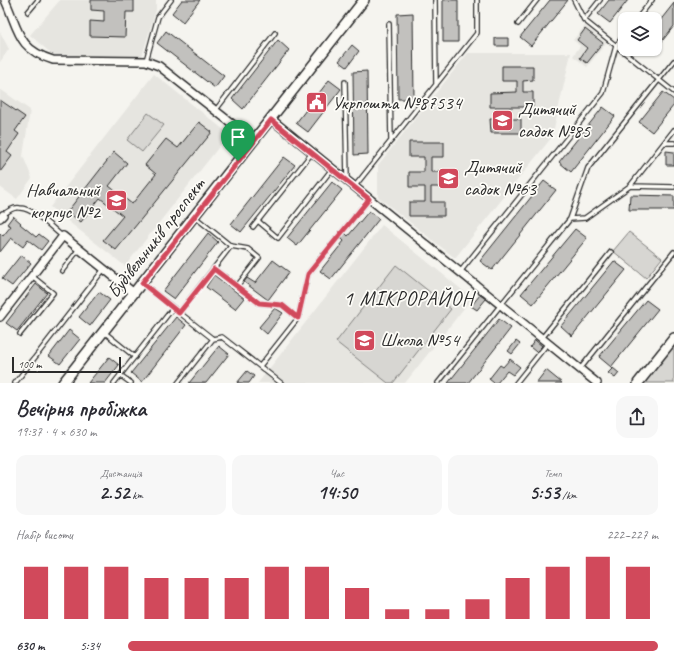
<!DOCTYPE html>
<html lang="uk">
<head>
<meta charset="utf-8">
<style>
  :root { --surface:#fff; --page:#f7f7f7; --text:#2b2b33; --muted:#7c7c81; --accent:#d1495b }
  body { margin:0; font-family:Caveat,sans-serif; background:var(--page); color:var(--text); height:100vh; display:flex; flex-direction:column; font-size:15px; white-space:nowrap }
  * { box-sizing:border-box; margin:0 }
  p { font-size:13px; color:var(--muted) }
  .icon { flex:none; width:22px; height:22px; fill:none; stroke:currentColor; stroke-width:2; stroke-linecap:round; stroke-linejoin:round }
  .map { position:relative; height:383px; overflow:hidden }
  .sheet { display:flex; flex-direction:column; background:var(--surface); flex:1 }
  .sheet>* { flex:none }
  .tools { position:absolute; left:618px; top:12px; display:grid; gap:8px }
  .tools a { display:grid; place-items:center; width:44px; height:44px; border-radius:8px; background:var(--surface); box-shadow:0 1px 3px #0004; font-size:20px }
  .scale { position:absolute; left:12px; bottom:10px; width:109px; box-sizing:border-box; padding-left:4px; border:2px solid #2b2b2b; border-top:0; font-size:11px; line-height:14px; white-space:nowrap; color:#2b2b2b; -webkit-text-stroke:3px #fdfcf7; paint-order:stroke }
  .pin { position:absolute; display:grid; place-items:center; width:34px; height:34px; color:#fff; margin:-41px -17px; border-radius:50% 50% 50% 0; rotate:-45deg; box-shadow:0 0 4px #0007 }
  .pin .icon { rotate:45deg }
  .round { display:grid; place-items:center; flex:none; width:42px; height:42px; border-radius:12px; background:var(--page) }
  .summary { display:flex; align-items:center; justify-content:space-between; height:68px; padding:0 16px }
  h1 { font-size:22px; font-weight:700; line-height:30px }
  .figures { display:grid; grid-template-columns:repeat(3,1fr); gap:6px; height:68px; padding:4px 16px }
  .figures div { display:grid; align-content:center; border-radius:10px; background:var(--page); text-align:center }
  .figures b { font-size:20px; font-weight:700 }
  .figures small { font-size:11px; font-weight:400 }
  .figures p { font-size:11px }
  .chart { height:112px; padding:8px 16px }
  .chart p { display:flex; justify-content:space-between }
  .chart svg { width:100%; height:72px; margin-top:4px; stroke:var(--accent); stroke-width:6 }
  ul { padding:0 16px; list-style:none; font-size:13px }
  li { display:grid; grid-template-columns:64px 48px 1fr; align-items:center; height:30px }
  li i { height:10px; border-radius:5px; background:var(--accent) }
  .map>svg:first-child { display:block }
  .built { fill:#e6e5e0 }
  .green { fill:#d7d6d2; stroke:#81807e }
  .building { fill:#c2c1be; stroke:#2b2b2b }
  .lines { fill:none; stroke-linecap:round; stroke-linejoin:round }
  .service-casing { stroke:#2b2b2b; stroke-width:6 }
  .minor-casing { stroke:#2b2b2b; stroke-width:10 }
  .secondary-casing { stroke:#2b2b2b; stroke-width:12 }
  .service { stroke:#fdfcf7; stroke-width:3.5 }
  .minor { stroke:#fdfcf7; stroke-width:7 }
  .secondary { stroke:#fdfcf7; stroke-width:9 }
  .route-casing { stroke:#fff; stroke-width:8 }
  .route { stroke:#d1495b; stroke-width:5 }
  .labels { text-anchor:middle; dominant-baseline:central; stroke-width:3.5; stroke-linejoin:round; paint-order:stroke }
  .poi-label { font-size:19px; fill:#2b2b2b; stroke:#fdfcf7; text-anchor:start }
  .street-label { font-size:19px; fill:#2b2b2b; stroke:#fdfcf7 }
  .neighbourhood-label { font-size:20px; letter-spacing:1px; fill:#2b2b2b; stroke:#fdfcf7 }
</style>
</head>
<body>
<div class="map">
<svg width="674" height="383" viewBox="0 0 674 383">
  <rect width="100%" height="100%" fill="#f5f4ef"/>
  <filter id="ink" filterUnits="userSpaceOnUse"><feTurbulence type="fractalNoise" baseFrequency=".025" numOctaves="2"/><feDisplacementMap in="SourceGraphic" scale="8" xChannelSelector="R" yChannelSelector="G"/><feConvolveMatrix kernelMatrix="1 2 1 2 8 2 1 2 1" color-interpolation-filters="sRGB"/></filter>
  <g filter="url(#ink)">
    <!-- built -->
    <path class="built" d="M60,0H156V10L142,56H54L30,35Z
      M585,26L606,43L587,67L573,56L580,46L573,40Z
      M0,32L9,49L0,62Z
      M468,53H571L552,137L455,258L378,197V165Z
      M154,74L229,134L125,266L50,207Z
      M0,89L30,110L23,156L32,178L17,199L0,187Z
      M382,225L472,298L405,383H258Z"/>
    <!-- green -->
    <path class="green" d="M148,113L164,125L142,152L127,140Z
      M629,232L662,258L646,278L613,251Z
      M396,265L451,309L393,383H388L336,342Z
      M674,344V383H643Z"/>
    <!-- building -->
    <path class="building" d="M91,0H134V12H126L125,37L90,36V21L104,22V11L91,10Z
      M182,0H200L183,22L172,13Z
      M443,0H458V42H443Z
      M550,0H568L531,46L520,37Z
      M609,0H628L610,23L598,14Z
      M674,3V26L655,50V27Z
      M413,13L414,99H398L397,14Z
      M585,29L603,43L587,63L580,58L587,48L577,40Z
      M166,31L224,76L215,88L157,43Z
      M495,38H508V46H495Z
      M278,40L289,50L243,109L232,99Z
      M352,45L359,51L347,67L339,61Z
      M502,66H533V80L523,81V92H533V107H490V93L517,92V81H502Z
      M367,71L368,154L354,155L353,72Z
      M329,80L341,89L308,132L296,123Z
      M663,92L674,100V105L652,132L639,122Z
      M0,100L25,117L15,131L19,134L7,152L12,156L0,172Z
      M603,107L615,116L571,172L559,162Z
      M490,119H521V133H491Z
      M199,122L212,132L116,250L103,240L123,216L100,198L81,222L67,212L114,152L127,163L109,186L132,204L156,174L145,165L166,139L178,148Z
      M409,142H444V157H431V172H458V187H431V202H444V216H409V202H425V187H409V172H424V157H409Z
      M666,151L674,152V165H666Z
      M284,157L295,165L241,232L231,224Z
      M544,181L556,190L492,270L480,261Z
      M332,182L342,190L297,246L287,238Z
      M630,195L674,196V210H629Z
      M369,211L379,219L331,279L320,271L344,241L341,238L345,233L348,236Z
      M13,216L21,223L20,224L36,237L39,234L48,241L41,250L28,240L23,247L11,238L0,252V233L3,236L11,226L7,224Z
      M575,229L587,238L533,304L521,294Z
      M208,233L218,242L174,299L163,291Z
      M21,255L31,263L12,286L2,279Z
      M273,260L289,272L268,300L244,282L247,278L255,283Z
      M614,261L626,270L572,336L561,326Z
      M214,275L244,298L235,309L206,287Z
      M36,284L47,293L17,331L6,323Z
      M99,292L110,300L90,326L79,317Z
      M480,295L486,299L477,310L471,306Z
      M646,300L658,309L611,367L599,357Z
      M275,308L283,313L267,334L259,327Z
      M176,317L186,325L142,382L131,373Z
      M499,319L511,328L468,383H448Z
      M69,330L80,339L60,364L49,356Z
      M535,340L542,346L536,352L530,347Z
      M516,341L520,344L512,354L508,351Z
      M219,346L229,354L206,383H189Z
      M109,357L119,365L105,383H88Z
      M510,359L520,367L513,375L507,371L497,383H494L489,379L500,365L503,367Z
      M613,368L619,373L615,378L608,373Z
      M546,370L562,383H536Z
      M247,371L254,376L249,383H237Z"/>
    <g class="lines">
      <defs>
        <path id="service" d="M435,0L436,85
          M574,0L584,20L674,92
          M28,12L38,0
          M637,19L652,0
          M584,20L600,0
          M389,24L391,141
          M518,24L537,0
          M146,61L158,17L171,0
          M345,82L347,179
          M215,111L275,33
          M664,143H674
          M355,186L477,33V0
          M630,186L674,187
          M3,215C8,211 13,207 20,208C33,208 52,228 62,236
          M195,217L231,246L248,249L259,258L237,286
          M570,219L585,218L630,186L674,130
          M258,221L278,238L332,169
          M253,227L312,153
          M214,269L259,303L282,305L298,318
          M62,271L79,249
          M460,272L603,93L616,46L625,34
          M143,284L213,339
          M179,313L231,246
          M104,332L135,357
          M20,334L53,293L32,276
          M542,338L611,252
          M260,366L298,318L308,274L369,199
          M580,369L674,252
          M120,375L131,383
          M15,383L104,269
          M114,383L173,308
          M178,383L213,339L222,337L281,383
          M438,383L570,219L588,168L674,61
          M516,383L548,343"/>
        <path id="minor" d="M5,0C19,30 17,49 53,60L146,61L159,66L254,141
          M271,119L597,383
          M0,218L3,215
          M0,317L63,236L134,293"/>
        <path id="secondary" d="M63,383L364,0
          M638,383L674,338"/>
      </defs>
      <!-- service casing -->
      <use href="#service" class="service-casing"/>
      <!-- minor casing -->
      <use href="#minor" class="minor-casing"/>
      <!-- secondary casing -->
      <use href="#secondary" class="secondary-casing"/>
      <!-- service -->
      <use href="#service" class="service"/>
      <!-- minor -->
      <use href="#minor" class="minor"/>
      <!-- secondary -->
      <use href="#secondary" class="secondary"/>
    </g>
  </g>
  <g class="lines" filter="url(#ink)">
    <defs>
      <path id="route" d="M271,120L369,199L308,274L298,318L282,305L259,303L214,269L179,313L142,283Z"/>
    </defs>
    <!-- route casing -->
    <use href="#route" class="route-casing"/>
    <!-- route -->
    <use href="#route" class="route"/>
  </g>
  <!-- icons -->
  <defs>
    <symbol id="civic-square" viewBox="-11 -11 22 22"><rect x="-9" y="-9" width="18" height="18" rx="4" fill="#d1495b" stroke="#fdfcf7"/><path d="M-.6-6.5H3V-4.5H.6V-3L4-1V1h2V6H-6V1h2V-1L-.6-3ZM-1.2 2.5V6h2.4V2.5Z" fill="#fff"/></symbol>
    <symbol id="school-square" viewBox="-11 -11 22 22"><rect x="-9" y="-9" width="18" height="18" rx="4" fill="#d1495b" stroke="#fdfcf7"/><path d="M0-5L7-2L0 1L-7-2ZM-4 1L0 2.5L4 1V4Q0 6-4 4Z" fill="#fff"/></symbol>
    <symbol id="university-square" viewBox="-11 -11 22 22"><rect x="-9" y="-9" width="18" height="18" rx="4" fill="#d1495b" stroke="#fdfcf7"/><path d="M0-5L7-2L0 1L-7-2ZM-4 1L0 2.5L4 1V4Q0 6-4 4Z" fill="#fff"/></symbol>
  </defs>
  <g fill-rule="evenodd">
    <use href="#civic-square" x="304" y="90" width="25" height="25"/>
    <use href="#school-square" x="490" y="108" width="25" height="25"/>
    <use href="#school-square" x="436" y="166" width="25" height="25"/>
    <use href="#university-square" x="104" y="188" width="25" height="25"/>
    <use href="#school-square" x="352" y="328" width="25" height="25"/>
  </g>
  <g class="labels">
    <!-- poi labels -->
    <g class="poi-label">
      <text x="332" y="103">Укрпошта №87534</text>
      <text x="518" y="109">Дитячий<tspan x="518" dy="22">садок №85</tspan></text>
      <text x="464" y="167">Дитячий<tspan x="464" dy="22">садок №63</tspan></text>
      <text x="100" y="190" text-anchor="end">Навчальний<tspan x="100" dy="22">корпус №2</tspan></text>
      <text x="380" y="340">Школа №54</text>
    </g>
    <!-- street labels -->
    <g class="street-label">
      <text transform="translate(156 238) rotate(-52)">Будівельників проспект</text>
    </g>
    <!-- neighbourhood labels -->
    <g class="neighbourhood-label">
      <text x="409" y="298">1 МІКРОРАЙОН</text>
    </g>
  </g>
</svg>
<div class="tools">
<a><svg class="icon" aria-label="layers" viewBox="0 0 24 24"><path d="M12 4l9 5-9 5-9-5zM3 14l9 5 9-5"/></svg></a>
</div>
<div class="scale">100 m</div>
<div class="pin" style="left:238px;top:161px;background:#1e9e55"><svg class="icon" aria-label="arrive" viewBox="0 0 24 24"><path d="M6 21V4h12l-3 4 3 4H6"/></svg></div>
</div>
<section class="sheet">
<div class="summary"><div><h1>Вечірня пробіжка</h1><p>19:37 · 4 × 630 m</p></div><a class="round"><svg class="icon" aria-label="share" viewBox="0 0 24 24"><path d="M12 15V3M7 8l5-5 5 5M5 13v7h14v-7"/></svg></a></div>
<div class="figures">
<div><p>Дистанція</p><b>2.52<small> km</small></b></div>
<div><p>Час</p><b>14:50</b></div>
<div><p>Темп</p><b>5:53<small> /km</small></b></div>
</div>
<div class="chart"><p><span>Набір висоти</span>222–227 m</p>
<svg viewBox="0 0 160 44" preserveAspectRatio="none"><path d="M5 44V12M15 44V12M25 44V12M35 44V19M45 44V19M55 44V19M65 44V12M75 44V12M85 44V25M95 44V38M105 44V38M115 44V32M125 44V19M135 44V12M145 44V6M155 44V12"/></svg>
</div>
<ul>
<li><b>630 m</b>5:34<i style="width:100%"></i></li>
</ul>
</section>
</body>
</html>
